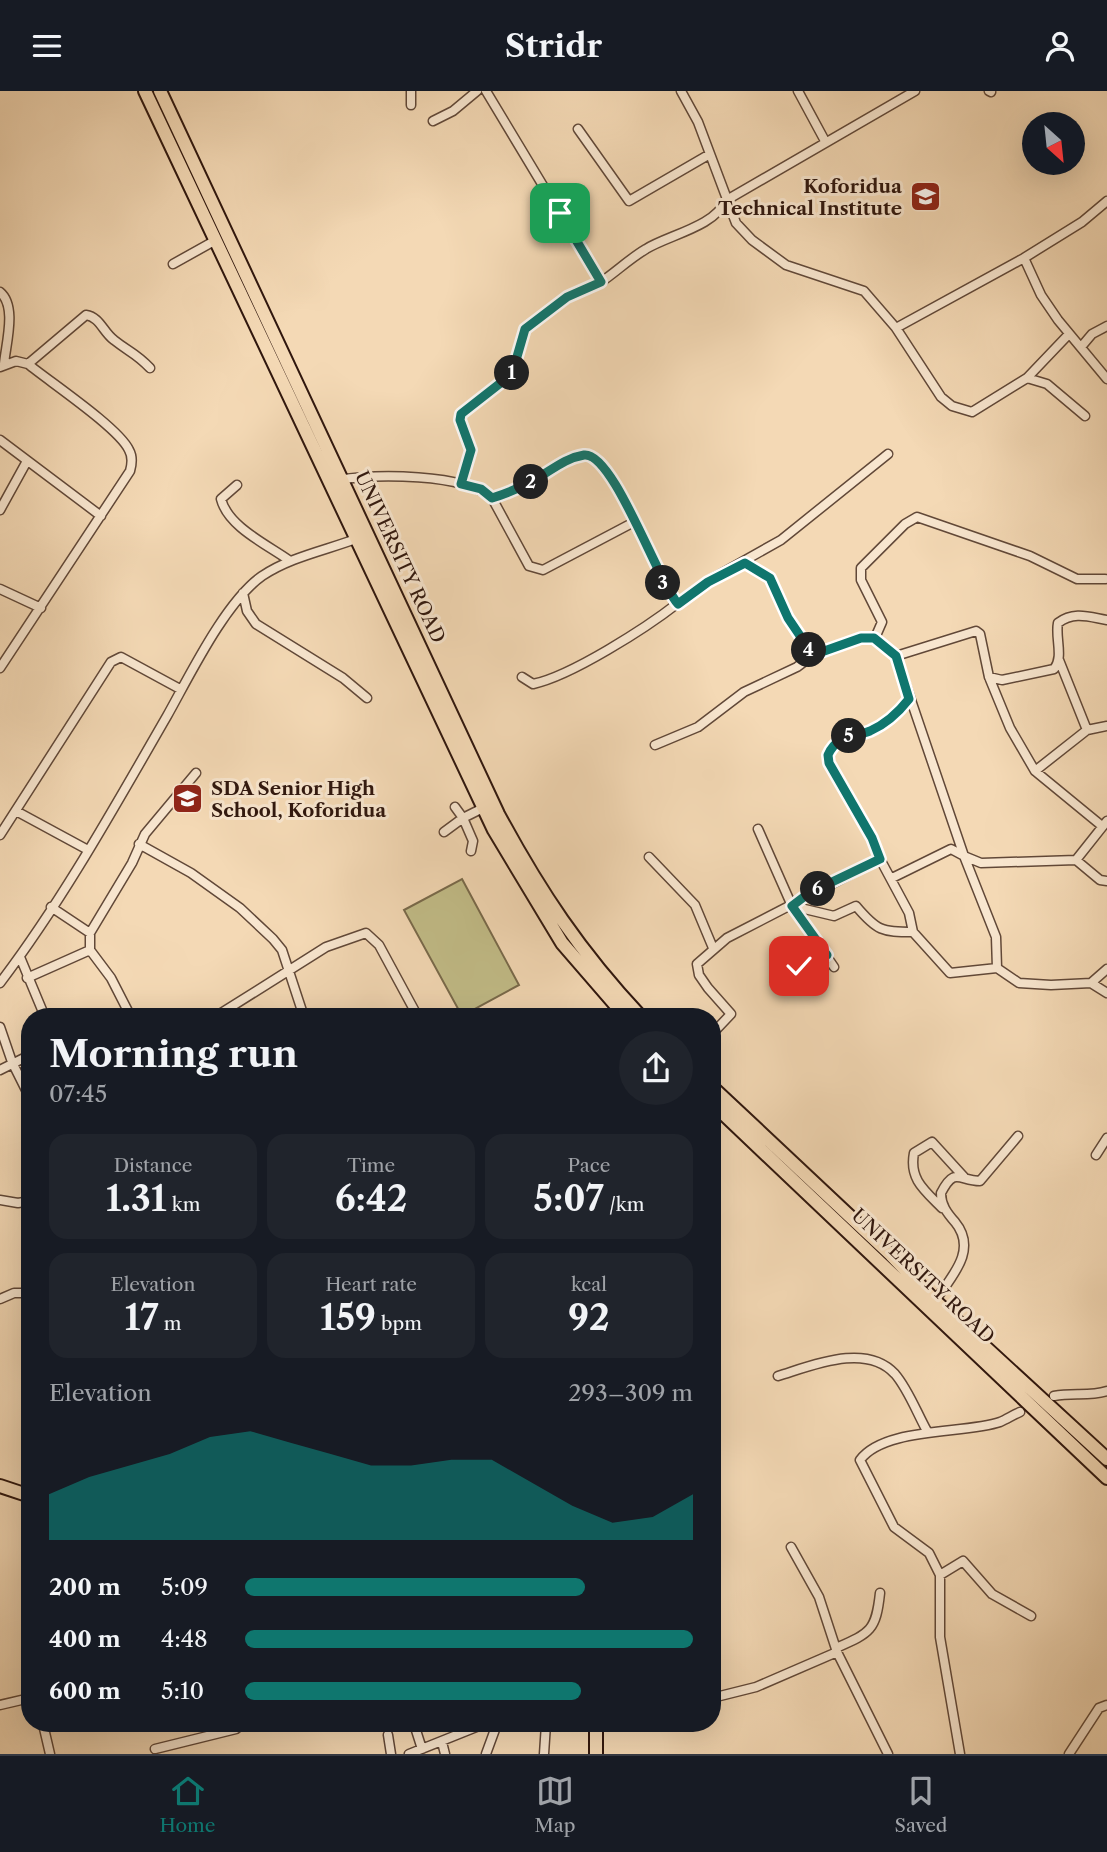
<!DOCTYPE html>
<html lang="en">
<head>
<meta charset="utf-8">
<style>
  :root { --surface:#171b24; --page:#20242c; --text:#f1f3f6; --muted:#9ea1a6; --line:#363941; --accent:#0f766e }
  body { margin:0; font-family:"Libre Caslon Text",serif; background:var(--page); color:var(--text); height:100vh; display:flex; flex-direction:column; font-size:26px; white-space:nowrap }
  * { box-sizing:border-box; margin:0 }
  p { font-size:23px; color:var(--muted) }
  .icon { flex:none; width:38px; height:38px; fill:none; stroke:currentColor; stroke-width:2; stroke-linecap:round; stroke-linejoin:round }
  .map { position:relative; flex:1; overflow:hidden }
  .panel { position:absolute; left:21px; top:917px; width:700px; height:724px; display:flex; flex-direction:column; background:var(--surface); border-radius:28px; box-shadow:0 7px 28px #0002 }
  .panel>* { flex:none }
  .needle { width:46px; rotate:153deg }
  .tools { position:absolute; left:1022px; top:21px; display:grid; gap:14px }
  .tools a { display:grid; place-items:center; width:63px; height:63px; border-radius:50%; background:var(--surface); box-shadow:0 7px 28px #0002; font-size:35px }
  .pin { position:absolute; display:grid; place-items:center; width:60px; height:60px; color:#fff; margin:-30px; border-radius:14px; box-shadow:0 4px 10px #0006 }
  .km { position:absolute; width:35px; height:35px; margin:-18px; border-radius:50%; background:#222; color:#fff; font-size:19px; line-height:35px; text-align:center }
  .round { display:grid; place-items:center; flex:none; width:74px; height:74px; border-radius:37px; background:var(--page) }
  .headline { display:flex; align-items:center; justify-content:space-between; height:119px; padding:0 28px }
  h1 { font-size:38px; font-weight:700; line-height:52px }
  .metrics { display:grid; grid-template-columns:repeat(3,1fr); gap:10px; height:119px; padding:7px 28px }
  .metrics div { display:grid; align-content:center; border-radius:18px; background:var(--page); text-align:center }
  .metrics b { font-size:35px; font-weight:700 }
  .metrics small { font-size:19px; font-weight:400 }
  .metrics p { font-size:19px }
  .chart { height:196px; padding:14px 28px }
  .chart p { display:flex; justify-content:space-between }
  .chart svg { width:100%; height:126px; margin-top:7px; fill:var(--accent); opacity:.7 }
  ul { padding:0 28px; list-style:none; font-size:23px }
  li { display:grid; grid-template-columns:112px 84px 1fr; align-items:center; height:52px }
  li i { height:18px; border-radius:9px; background:var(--accent) }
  header { display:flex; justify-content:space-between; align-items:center; height:91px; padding:0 28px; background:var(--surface); font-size:32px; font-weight:700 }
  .tabs { display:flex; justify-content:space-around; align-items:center; height:98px; border-top:2px solid var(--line); background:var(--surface); font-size:19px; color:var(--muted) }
  .tabs a { display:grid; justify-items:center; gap:4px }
  .tabs .current { color:var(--accent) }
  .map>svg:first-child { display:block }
  .green { fill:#c2bd88; stroke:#796a4b; stroke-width:2 }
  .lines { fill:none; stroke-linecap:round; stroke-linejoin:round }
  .minor-casing { stroke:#614838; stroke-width:11 }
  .primary-casing { stroke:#30170e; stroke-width:16 }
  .trunk-casing { stroke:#30170e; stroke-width:16 }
  .minor { stroke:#f8e6cf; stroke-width:8 }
  .primary { stroke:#f4d9b5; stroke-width:12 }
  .trunk { stroke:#f4d9b5; stroke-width:12 }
  .route-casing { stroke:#fff; stroke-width:14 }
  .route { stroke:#0f766e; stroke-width:9 }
  .labels { text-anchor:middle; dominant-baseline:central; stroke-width:6; stroke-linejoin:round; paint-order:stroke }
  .poi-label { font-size:19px; font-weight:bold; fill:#30170e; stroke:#f8e6cf; text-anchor:end }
  .street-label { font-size:19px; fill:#30170e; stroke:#f8e6cf }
</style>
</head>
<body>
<header><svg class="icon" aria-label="menu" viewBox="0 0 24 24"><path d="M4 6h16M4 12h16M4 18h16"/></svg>Stridr<svg class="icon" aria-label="person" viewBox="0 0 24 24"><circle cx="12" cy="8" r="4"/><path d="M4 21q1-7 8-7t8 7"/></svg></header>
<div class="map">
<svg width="1107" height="1663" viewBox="0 0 1107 1663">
  <rect width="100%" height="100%" fill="#f4d9b5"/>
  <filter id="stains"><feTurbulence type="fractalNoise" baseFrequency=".00286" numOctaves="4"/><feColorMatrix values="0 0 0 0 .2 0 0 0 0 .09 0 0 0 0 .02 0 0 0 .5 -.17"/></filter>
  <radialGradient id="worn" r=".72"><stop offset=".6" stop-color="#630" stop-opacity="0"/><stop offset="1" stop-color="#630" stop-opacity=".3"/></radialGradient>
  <!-- green -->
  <path class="green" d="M462,788L519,894L462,925L404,819Z"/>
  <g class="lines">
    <defs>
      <path id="minor" d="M411,0V14
        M681,0L698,31L736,132L752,149L786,174L864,200L896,237L1024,167L1041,204L1058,229L1107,288
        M798,0L825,50
        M989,0L991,1
        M433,30L453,20L477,0
        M578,38L629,110L710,63
        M1024,167L1082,131L1107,110
        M173,173L216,149
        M601,191C616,181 629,168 646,158C666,145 716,135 725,110L915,0
        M0,201C17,215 6,252 4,273
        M896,237L941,306L952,315L972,321L1027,287L1047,293L1085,325
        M1081,256L1092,243L1107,235
        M28,273L86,224C100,226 103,241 114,249C129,261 136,262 150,277
        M0,276L16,270L28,273C50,291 119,337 129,359C133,366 132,373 130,380L0,577
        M1027,287L1069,243
        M0,349L101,425
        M338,389C376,383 463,382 492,407C508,402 522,396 536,388C552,379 565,367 584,364C612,360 658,491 678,512L708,490L781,449L888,363
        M462,392L471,359L460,329L461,323L512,283L525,238L567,207L601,191L486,0
        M237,394L221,408C228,436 268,454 290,470
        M492,407L529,475L543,479L636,430
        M0,419L27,370
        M745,472L770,487L787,527L813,564
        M0,498L41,517
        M243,502L247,520L256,533L343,587L367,607
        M875,547L882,531L861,489V477L905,433L917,426L1030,465L1077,488H1105
        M896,565L976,540L980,543L989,586L1002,589L1054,578C1064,566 1055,547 1058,532C1074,520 1089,526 1107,529
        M522,586L533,593C571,585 646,537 678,512
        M989,586L1010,637L1035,680L1102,735
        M1087,639L1107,635
        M655,654L698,636L744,601L797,576L813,564L861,547H875L896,565L964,765L981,772L1076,769L1100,789L1107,790
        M1035,680L1087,639L1059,569
        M16,720L88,759
        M758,738L792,815L834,876
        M444,741L463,727L455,716
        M0,744L111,571L121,566L180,598
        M139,753L191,782L240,817L273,848L282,859L304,926
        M471,760L473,750L463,727L483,717
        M649,766L695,814L713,857
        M880,768L909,822L913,841
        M1076,769L1107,730
        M892,787L951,758L964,765L996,846L997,877
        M792,815L834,825L856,815C877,840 882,841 913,841L950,882L997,877L1019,892L1051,894L1091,892L1107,878
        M51,816L90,842V859L111,887L131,926
        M90,842L132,772L145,743L196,682
        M20,866L45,926
        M799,875L806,877L827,864
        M27,887L90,859
        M0,892C63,809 115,715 167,625C189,586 225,511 262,485C292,465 328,459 361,446
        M1091,892L1107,902
        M215,926L326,856L366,842L379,854L418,926
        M0,936L12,971L30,1007
        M712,943L731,923L708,897L699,884L697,873L727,847L880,768L872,747L829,672L828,664C837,644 852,647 870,640C886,633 898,622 909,608
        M0,979L30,964
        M1096,1064L1107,1047
        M0,1109L18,1112L30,1110
        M942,1117C924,1099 909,1088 914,1062L932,1051L964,1086
        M712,1173V1205
        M0,1208L14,1202H30
        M935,1210C952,1185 978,1159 955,1131C947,1122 941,1114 941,1102C955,1075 959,1090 980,1090L1018,1045
        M778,1285C811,1275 866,1251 895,1283C908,1298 917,1322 927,1340
        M1054,1305C1073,1301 1089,1306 1107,1300
        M791,1456L819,1506L837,1561L888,1663
        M940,1484L963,1470L992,1503L1031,1525
        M836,1557C870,1542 876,1540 880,1502
        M712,1607L756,1596L837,1561
        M0,1614L30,1607
        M43,1633L50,1663
        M414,1633L422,1658
        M388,1644L391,1663
        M442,1651L445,1663
        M155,1658L236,1638L242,1633
        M409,1663L484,1633
        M486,1663L497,1633
        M544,1663L546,1633
        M960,1663L940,1546V1484L929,1462L894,1436L860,1369C884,1336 965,1343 1000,1331C1007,1328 1013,1324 1020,1321
        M1069,1663L1099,1617L1107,1614"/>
      <path id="primary" d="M0,1395L30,1405
        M596,1663V1633"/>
      <path id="trunk" d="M145,0L494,739L562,852L626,926
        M160,0L498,723C540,801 580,861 641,926
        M712,996L891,1164L935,1210L1107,1368
        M712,1012L1107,1387"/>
    </defs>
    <!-- minor casing -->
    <use href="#minor" class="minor-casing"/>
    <!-- primary casing -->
    <use href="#primary" class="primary-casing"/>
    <!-- trunk casing -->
    <use href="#trunk" class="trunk-casing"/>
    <!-- minor -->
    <use href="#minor" class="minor"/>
    <!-- primary -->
    <use href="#primary" class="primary"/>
    <!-- trunk -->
    <use href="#trunk" class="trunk"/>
  </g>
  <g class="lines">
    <defs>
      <path id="route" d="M560,122L601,191L567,206L525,238L512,283L461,323L460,329L471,359L461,393L481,398L492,407C508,402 522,396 536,388C552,379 565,367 584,364C613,360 658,491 678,513L708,491L745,472L770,487L788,527L813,564L861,547H874L896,565L909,608C898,622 886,633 870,640C852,647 837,644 828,664L829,672L872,747L880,768L809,802L792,815L827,864L806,877L799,875"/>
    </defs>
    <!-- route casing -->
    <use href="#route" class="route-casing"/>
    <!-- route -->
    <use href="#route" class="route"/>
  </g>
  <!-- icons -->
  <defs>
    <symbol id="school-square" viewBox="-11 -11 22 22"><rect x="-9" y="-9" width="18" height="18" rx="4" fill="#8f2418" stroke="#f8e6cf"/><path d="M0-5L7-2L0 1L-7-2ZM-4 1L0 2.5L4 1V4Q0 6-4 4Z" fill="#fff"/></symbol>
  </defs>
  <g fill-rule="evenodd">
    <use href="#school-square" x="908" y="88" width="35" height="35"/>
    <use href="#school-square" x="170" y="690" width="35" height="35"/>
  </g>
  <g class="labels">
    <!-- poi labels -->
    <g class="poi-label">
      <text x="902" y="95">Koforidua<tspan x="902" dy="22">Technical Institute</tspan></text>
      <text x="211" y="697" text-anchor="start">SDA Senior High<tspan x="211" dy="22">School, Koforidua</tspan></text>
    </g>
    <!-- street labels -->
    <g class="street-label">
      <text transform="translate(400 466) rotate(65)">UNIVERSITY ROAD</text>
      <text transform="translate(923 1185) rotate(43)">UNIVERSITY ROAD</text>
    </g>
  </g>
  <rect width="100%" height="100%" filter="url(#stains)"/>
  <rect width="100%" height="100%" fill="url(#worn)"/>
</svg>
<div class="tools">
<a><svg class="needle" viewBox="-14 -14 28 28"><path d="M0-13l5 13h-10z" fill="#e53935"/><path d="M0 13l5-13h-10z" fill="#9ea1a6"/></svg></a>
</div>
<div class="pin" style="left:560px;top:122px;background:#1e9e55"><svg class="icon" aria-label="arrive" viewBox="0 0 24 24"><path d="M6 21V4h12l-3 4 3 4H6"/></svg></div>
<div class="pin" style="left:799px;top:875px;background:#d93025"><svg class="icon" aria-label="check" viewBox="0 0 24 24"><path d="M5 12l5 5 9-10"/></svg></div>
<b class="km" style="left:512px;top:282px">1</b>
<b class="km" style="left:531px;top:391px">2</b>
<b class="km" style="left:663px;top:492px">3</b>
<b class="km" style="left:809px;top:559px">4</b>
<b class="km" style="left:849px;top:645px">5</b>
<b class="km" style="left:818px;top:798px">6</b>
<section class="panel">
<div class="headline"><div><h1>Morning run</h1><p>07:45</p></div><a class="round"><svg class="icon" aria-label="share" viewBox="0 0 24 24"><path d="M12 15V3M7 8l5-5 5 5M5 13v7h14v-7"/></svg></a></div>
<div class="metrics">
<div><p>Distance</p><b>1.31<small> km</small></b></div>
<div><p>Time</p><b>6:42</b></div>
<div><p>Pace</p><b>5:07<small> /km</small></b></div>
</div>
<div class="metrics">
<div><p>Elevation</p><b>17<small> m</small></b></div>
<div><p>Heart rate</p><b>159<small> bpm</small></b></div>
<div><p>kcal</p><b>92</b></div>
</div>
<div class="chart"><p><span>Elevation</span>293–309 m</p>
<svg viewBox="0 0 160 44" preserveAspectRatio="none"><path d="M0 44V28L10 22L20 18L30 14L40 8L50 6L60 10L70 14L80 18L90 18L100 16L110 16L120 24L130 32L140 38L150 36L160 28V44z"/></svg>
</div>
<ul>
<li><b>200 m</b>5:09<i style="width:76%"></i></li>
<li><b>400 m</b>4:48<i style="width:100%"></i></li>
<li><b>600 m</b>5:10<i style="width:75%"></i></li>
</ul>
</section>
</div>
<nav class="tabs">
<a class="current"><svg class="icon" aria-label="home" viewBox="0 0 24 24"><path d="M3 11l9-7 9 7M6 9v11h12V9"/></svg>Home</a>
<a><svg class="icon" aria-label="map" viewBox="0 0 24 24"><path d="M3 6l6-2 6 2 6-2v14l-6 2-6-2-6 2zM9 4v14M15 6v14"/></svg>Map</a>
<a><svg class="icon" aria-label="saved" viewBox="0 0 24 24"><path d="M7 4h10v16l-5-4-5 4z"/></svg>Saved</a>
</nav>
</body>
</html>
